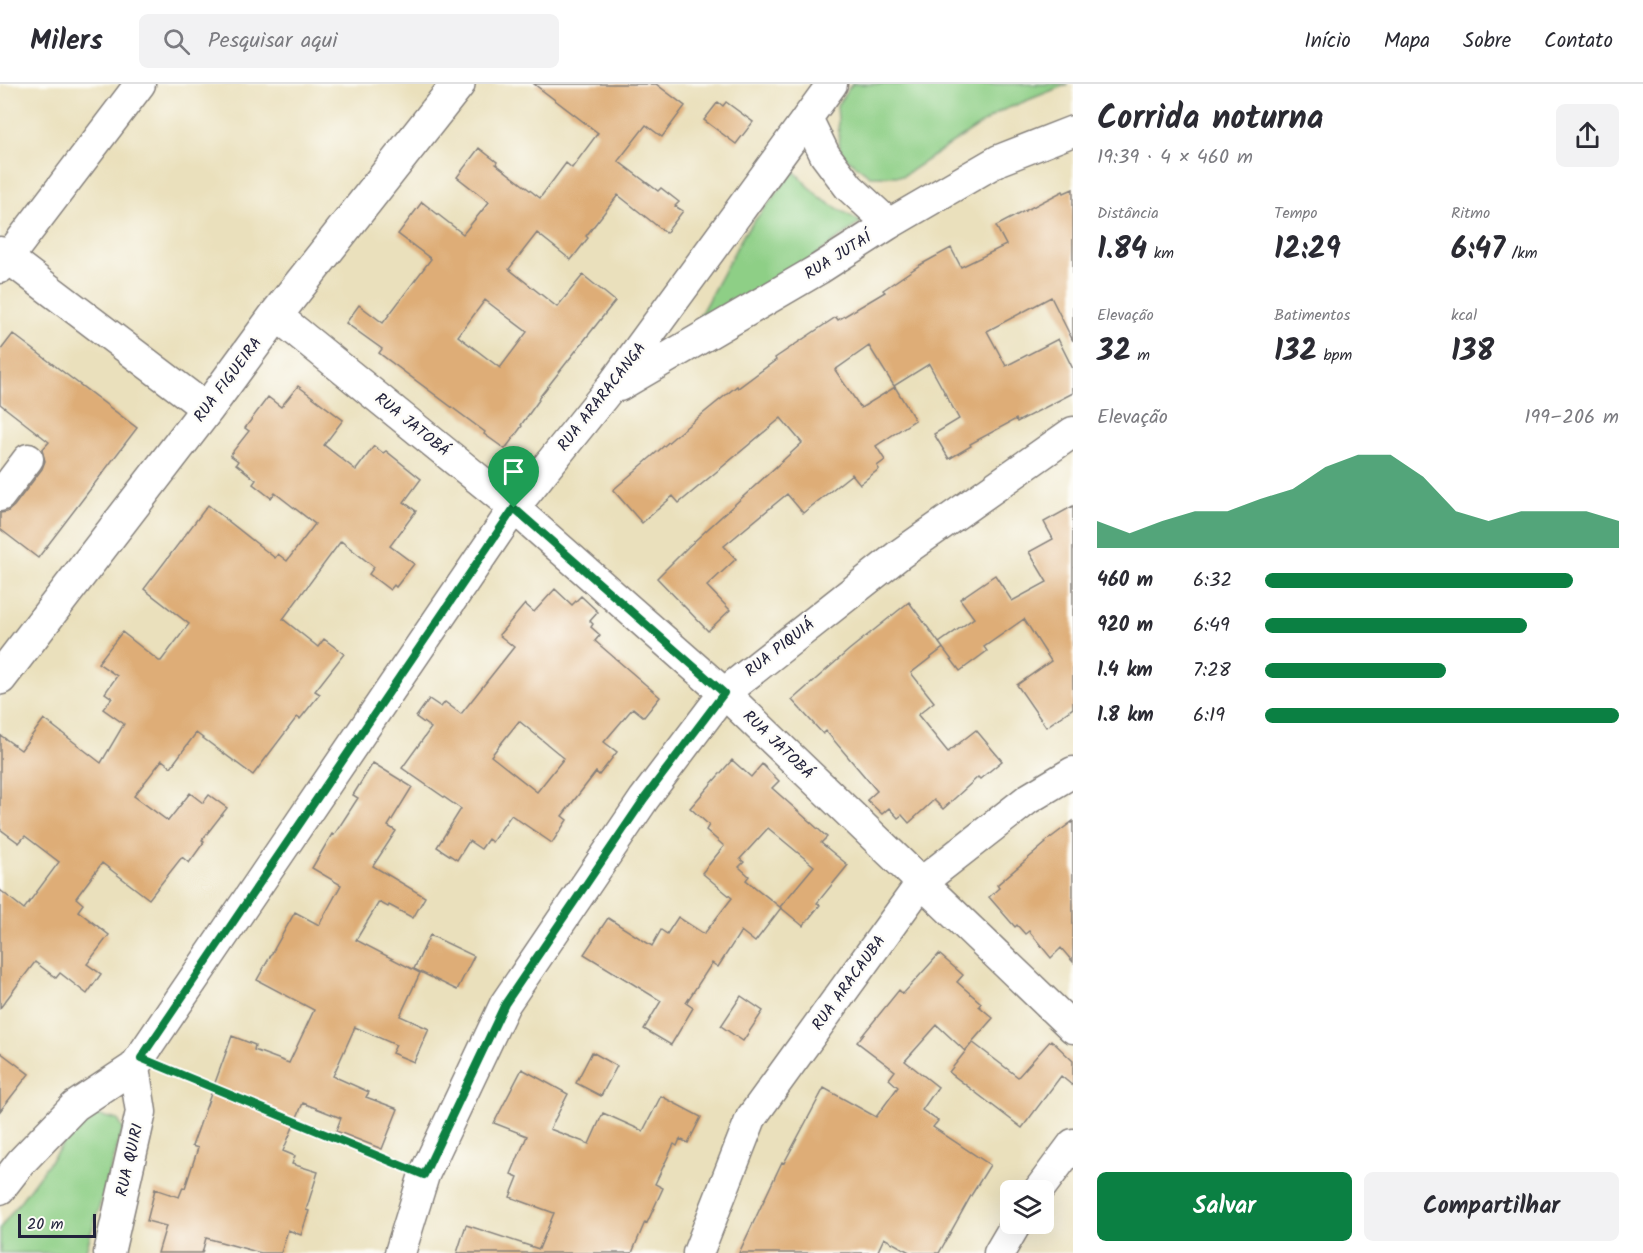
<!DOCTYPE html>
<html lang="pt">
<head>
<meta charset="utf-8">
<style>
  :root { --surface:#fff; --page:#f2f2f3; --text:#2b2b33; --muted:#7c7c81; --line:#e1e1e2; --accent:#0b8043 }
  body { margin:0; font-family:Kalam,sans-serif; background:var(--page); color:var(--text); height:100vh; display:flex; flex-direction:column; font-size:22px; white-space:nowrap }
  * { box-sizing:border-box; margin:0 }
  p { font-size:20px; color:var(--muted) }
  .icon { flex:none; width:33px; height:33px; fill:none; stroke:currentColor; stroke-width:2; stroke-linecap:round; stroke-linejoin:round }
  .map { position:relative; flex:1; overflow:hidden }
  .details { display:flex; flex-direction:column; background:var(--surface); width:570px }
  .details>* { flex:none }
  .fabs { position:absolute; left:1000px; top:1096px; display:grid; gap:12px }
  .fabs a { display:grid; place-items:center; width:54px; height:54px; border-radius:9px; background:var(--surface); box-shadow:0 6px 24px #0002; font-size:30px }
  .scale { position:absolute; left:18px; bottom:15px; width:78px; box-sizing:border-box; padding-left:6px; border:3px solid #22223b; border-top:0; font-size:16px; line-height:21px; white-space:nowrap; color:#22223b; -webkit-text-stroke:4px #fdfcf7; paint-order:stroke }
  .pin { position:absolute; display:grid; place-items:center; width:51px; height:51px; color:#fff; margin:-62px -26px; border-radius:50% 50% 50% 0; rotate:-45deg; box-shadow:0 0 6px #0007 }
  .pin .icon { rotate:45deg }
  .round { display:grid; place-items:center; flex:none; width:63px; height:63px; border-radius:9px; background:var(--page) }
  .head { display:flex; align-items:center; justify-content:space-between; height:102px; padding:0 24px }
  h1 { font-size:33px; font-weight:700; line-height:45px }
  .metrics { display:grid; grid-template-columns:repeat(3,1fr); gap:9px; height:102px; padding:6px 24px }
  .metrics div { display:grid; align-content:center }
  .metrics b { font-size:30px; font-weight:700 }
  .metrics small { font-size:16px; font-weight:400 }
  .metrics p { font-size:16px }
  .chart { height:168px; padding:12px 24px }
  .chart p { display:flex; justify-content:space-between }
  .chart svg { width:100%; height:108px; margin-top:6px; fill:var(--accent); opacity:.7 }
  .button { display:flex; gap:12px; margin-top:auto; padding:12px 24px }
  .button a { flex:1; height:69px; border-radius:9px; background:var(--accent); color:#fff; font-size:24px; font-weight:700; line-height:69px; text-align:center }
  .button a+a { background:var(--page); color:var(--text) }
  ul { padding:0 24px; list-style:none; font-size:20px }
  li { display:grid; grid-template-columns:96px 72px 1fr; align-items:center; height:45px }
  li i { height:15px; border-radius:8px; background:var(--accent) }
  header { display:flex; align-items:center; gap:36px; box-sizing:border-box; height:84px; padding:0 30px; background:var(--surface); border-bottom:2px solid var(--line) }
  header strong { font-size:28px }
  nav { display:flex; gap:33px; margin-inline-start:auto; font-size:21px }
  .search { width:420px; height:54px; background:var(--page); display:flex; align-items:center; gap:15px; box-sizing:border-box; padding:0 21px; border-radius:9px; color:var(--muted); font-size:22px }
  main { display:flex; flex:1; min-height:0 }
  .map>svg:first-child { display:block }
  .green { fill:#8ecf86; stroke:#587860; stroke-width:1.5 }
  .building { fill:#dead77; fill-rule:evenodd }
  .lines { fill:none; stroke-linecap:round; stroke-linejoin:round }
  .minor-casing { stroke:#86817c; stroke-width:33 }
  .tertiary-casing { stroke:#86817c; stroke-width:36 }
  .path { stroke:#86817c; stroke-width:4; stroke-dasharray:1.5 4.5; stroke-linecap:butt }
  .minor { stroke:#fff; stroke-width:30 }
  .tertiary { stroke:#fff; stroke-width:33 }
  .route-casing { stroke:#fff; stroke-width:12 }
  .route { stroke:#0b8043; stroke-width:8 }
  .labels { text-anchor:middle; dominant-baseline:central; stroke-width:5; stroke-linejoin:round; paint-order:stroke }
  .street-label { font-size:16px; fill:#22223b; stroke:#fdfcf7 }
</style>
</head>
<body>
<header>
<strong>Milers</strong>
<div class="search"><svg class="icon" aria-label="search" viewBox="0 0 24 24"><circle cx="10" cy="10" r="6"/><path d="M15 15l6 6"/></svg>Pesquisar aqui</div>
<nav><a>Início</a><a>Mapa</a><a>Sobre</a><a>Contato</a></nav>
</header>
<main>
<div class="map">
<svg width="1073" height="1169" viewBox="0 0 1073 1169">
  <rect width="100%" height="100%" fill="#fdfcf7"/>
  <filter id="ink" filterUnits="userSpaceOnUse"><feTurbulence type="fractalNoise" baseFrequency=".0167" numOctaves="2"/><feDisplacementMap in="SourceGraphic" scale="12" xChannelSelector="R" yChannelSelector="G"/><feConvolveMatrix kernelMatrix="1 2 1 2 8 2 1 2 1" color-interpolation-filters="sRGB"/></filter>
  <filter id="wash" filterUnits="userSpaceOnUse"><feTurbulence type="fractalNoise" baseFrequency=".008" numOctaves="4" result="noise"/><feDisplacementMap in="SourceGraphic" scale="24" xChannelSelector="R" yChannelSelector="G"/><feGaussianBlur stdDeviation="1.35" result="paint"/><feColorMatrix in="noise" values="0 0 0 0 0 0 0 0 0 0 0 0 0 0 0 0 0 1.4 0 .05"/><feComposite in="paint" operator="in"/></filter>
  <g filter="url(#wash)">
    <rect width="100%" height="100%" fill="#eae0bc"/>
    <!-- green -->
    <path class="green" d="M852,0H1068L1001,27L903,92H870L840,69L837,21Z
      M794,87L820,114L861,138L794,187L695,240L744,150Z
      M97,1031L118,1036L123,1045L85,1169H0V1144L69,1052L86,1035Z"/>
    <g id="blocks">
      <!-- building -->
      <path class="building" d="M534,0H656L685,22L662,53L646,41L618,77L658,107L661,104L679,118L675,122L683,127L666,149L618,111L586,152L588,154L571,176L537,149L509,185L557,223L583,191L615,217L538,315L539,316L521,341L522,342L505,365L484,350L485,348L379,269L382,265L346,239L359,221L383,239L431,175L398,150L422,118L463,150L489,118L457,93L479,64L497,78L496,80L540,114L566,79L572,84L598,49ZM485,216L527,248L500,284L458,252Z
        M718,18L723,22L726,18L753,38L736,60L704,36Z
        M1073,105V257L1051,213L987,247L1006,282L1058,255L1073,285V309L1017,338L1016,335L970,360L971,362L949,375L934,350L959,335L929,280L894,302L869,262L835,286L861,324L895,303L915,336L876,362L885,376L877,382L879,385L860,400L852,390L803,429L787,410L724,462L736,475L707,502L730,526L708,547L657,494L688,463L802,359L781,334L679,419L673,412L642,439L613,406L679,349L737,302L738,304L776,276L775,274L836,233L838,236L885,208L883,206L920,181L951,164L961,183L1006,161L996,142L1063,107L1064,109Z
        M13,250L137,344L38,474L0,445V429L7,428L14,422L42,385L45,377L42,366L49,358L0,320V267Z
        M298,302L343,336L324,361L356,386L374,362L383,369L386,367L421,395L404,418L416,427L390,462L414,480L396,503L394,501L390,506L369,490L374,483L341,457L283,535L318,563L324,555L344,570L315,607L320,610L300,635L297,633L253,691L196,649L171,683L162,676L134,712L168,737L190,709L203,719L209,711L227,724L202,756L204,758L189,779L182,773L149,815L102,779L76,814L83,820L78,827L109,851L87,880L101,890L87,910L60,889L56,894L35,878L0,924V806L24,825L59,778L25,752L19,759L0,745V651L21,666L44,635L101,679L124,640L103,625L112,614L105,609L117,592L98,579L122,548L159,577H161L189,540L144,505L208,421L275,474L278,470L287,477L315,440L275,409L271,414L253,400L256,396L236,380L238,377L230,371L249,347L245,344L268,313L281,323Z
        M1073,422V624L1046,643L1017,601L1051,577L1024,535L984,563L987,567L960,587L939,559L974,534L960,515L995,491L1012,517L1047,498L1029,468L1053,455L1044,438Z
        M555,505L572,521L581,512L598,528L590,537L593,540L591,543L600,551L595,557L660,613L644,633L633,624L604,658L617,668L599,691L596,688L562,732L567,736L552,759L511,731L492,758L488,755L481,765L469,757L457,776L437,763L461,725L402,684L431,644L416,633L429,615L441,623L445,618L461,630L514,563L499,551L525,520L534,528ZM519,637L564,674L537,708L491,672Z
        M909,518L943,564L911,589L934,618L918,631L948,668L976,646L1002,677L980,695L978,693L943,725L934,716L909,739L902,731L898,734L889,724L882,730L867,716L877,707L826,647L823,650L792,616L849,566Z
        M732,676L751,693L762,680L779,697L772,704L827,753L821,759L848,781L817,819L820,821L803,842L780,823L814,782L768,744L740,775L744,778L739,783L749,792L746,796L781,824L755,858L741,847L718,883L712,879L686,919L693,924L671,961L644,945L661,917L584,870L608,834L652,862L661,846L667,850L678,833L704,850L732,814L702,789L724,762L706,746L709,741L690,724Z
        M373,679L412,703L388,742L396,747L373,782L425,813L413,834L389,821L388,823L379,818L356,856L420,889L400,932L429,945L414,978L392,969L396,961L355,943L333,992L369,1008L366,1013L398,1025L382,1065L336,1047L341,1034L303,1019L283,1067L295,1072L292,1080L318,1088L306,1126L309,1127L301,1151L288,1146L281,1169H261L206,1154L202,1169H158L166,1142L147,1137L155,1105L179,1113L183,1103L185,1104L198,1064L192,1062L232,952L255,961L254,966L289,979L314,926L257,896L295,828L319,841L341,801L312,784L332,750L334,751L358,714L353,711Z
        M1073,737V878L1061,864L1051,874L1029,847L1025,850L1017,841L1015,843L989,813L999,804L997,801L1046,759L1045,758Z
        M430,851L474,872L457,906L414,885Z
        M939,870L963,891L957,898L981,919L979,922L993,934L972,958L1018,993L1051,956L1073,977V1002L1061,992L1022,1044L949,988L972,959L965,967L937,941L905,977L938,1003L922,1026L938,1037L933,1043L990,1081L972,1110L939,1169H911L884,1154L877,1169H739L782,1078L784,1079L824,1004L876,1033L898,1003L889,995L895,987L857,958L899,906L903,910Z
        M741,912L763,927L743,957L721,942Z
        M0,968L29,990L0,1027Z
        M592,968L617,982L601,1012L576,999Z
        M522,985L568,1010L550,1045L589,1060L603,1029L643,1047L661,1012L701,1033L688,1059L680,1055L677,1062L674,1060L655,1100L663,1104L647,1139L645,1138L632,1169H457L466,1141L539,1165L554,1129L510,1113L518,1093L511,1090L527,1052L494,1039Z"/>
    </g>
  </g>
  <g filter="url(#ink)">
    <use href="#blocks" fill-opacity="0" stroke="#86817c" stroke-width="1.5"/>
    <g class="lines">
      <defs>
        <path id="minor" d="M807,34L825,71L849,103L889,140
          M0,168L207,325
          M0,184L140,0
          M276,231L514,424L724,609L1073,944
          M619,302L819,185L889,140L999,76L1073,47
          M0,412L28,375
          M0,1105L21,1078L75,1022L134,983L514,424L607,308L832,0
          M1038,1107L1073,1060
          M109,1169L141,1028L134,983
          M400,1169L424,1091L505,920L644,715L724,609L900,470L1073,348
          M698,1169L751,1034L922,798L1028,715L1073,688
          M999,1169L1016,1140"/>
        <path id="tertiary" d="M0,594L207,325L276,231L458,0"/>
      </defs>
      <!-- minor casing -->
      <use href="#minor" class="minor-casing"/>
      <!-- tertiary casing -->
      <use href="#tertiary" class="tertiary-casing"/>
      <!-- path -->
      <path class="path" d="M167,985L399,1080"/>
      <!-- minor -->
      <use href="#minor" class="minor"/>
      <!-- tertiary -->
      <use href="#tertiary" class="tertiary"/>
    </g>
  </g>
  <g class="lines" filter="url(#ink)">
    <defs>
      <path id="route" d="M514,424L724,609L644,715L505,920L424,1091L141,974Z"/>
    </defs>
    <!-- route casing -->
    <use href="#route" class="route-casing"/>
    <!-- route -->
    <use href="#route" class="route"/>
  </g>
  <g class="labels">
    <!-- street labels -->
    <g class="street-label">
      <text transform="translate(838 172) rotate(-32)">RUA JUTAÍ</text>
      <text transform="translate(228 296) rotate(-53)">RUA FIGUEIRA</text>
      <text transform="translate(602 313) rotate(-52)">RUA ARARACANGA</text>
      <text transform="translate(412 341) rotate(39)">RUA JATOBÁ</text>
      <text transform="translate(780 564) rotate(-38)">RUA PIQUIÁ</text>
      <text transform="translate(778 661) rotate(44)">RUA JATOBÁ</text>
      <text transform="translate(849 899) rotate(-54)">RUA ARACAUBA</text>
      <text transform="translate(130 1076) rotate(-77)">RUA QUIRI</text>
    </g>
  </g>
</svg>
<div class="fabs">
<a><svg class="icon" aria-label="layers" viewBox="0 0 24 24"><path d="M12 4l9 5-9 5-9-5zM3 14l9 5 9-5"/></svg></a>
</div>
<div class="scale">20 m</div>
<div class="pin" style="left:514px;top:424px;background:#1e9e55"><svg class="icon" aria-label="arrive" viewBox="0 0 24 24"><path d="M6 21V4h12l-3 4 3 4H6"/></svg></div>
</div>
<section class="details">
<div class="head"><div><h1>Corrida noturna</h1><p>19:39 · 4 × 460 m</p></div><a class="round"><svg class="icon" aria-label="share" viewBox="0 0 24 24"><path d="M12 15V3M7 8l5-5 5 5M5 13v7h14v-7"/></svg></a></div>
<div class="metrics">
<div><p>Distância</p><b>1.84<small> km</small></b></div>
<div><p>Tempo</p><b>12:29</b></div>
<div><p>Ritmo</p><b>6:47<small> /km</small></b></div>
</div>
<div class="metrics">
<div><p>Elevação</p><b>32<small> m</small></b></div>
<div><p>Batimentos</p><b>132<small> bpm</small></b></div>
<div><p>kcal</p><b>138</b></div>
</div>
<div class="chart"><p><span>Elevação</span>199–206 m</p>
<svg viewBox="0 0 160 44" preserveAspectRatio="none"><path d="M0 44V33L10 38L20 33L30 29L40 29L50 24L60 20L70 11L80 6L90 6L100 15L110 29L120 33L130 29L140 29L150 29L160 33V44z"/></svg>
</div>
<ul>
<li><b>460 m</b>6:32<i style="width:87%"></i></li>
<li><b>920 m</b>6:49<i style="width:74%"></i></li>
<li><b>1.4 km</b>7:28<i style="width:51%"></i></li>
<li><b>1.8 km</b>6:19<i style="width:100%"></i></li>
</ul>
<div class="button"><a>Salvar</a><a>Compartilhar</a></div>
</section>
</main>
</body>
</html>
